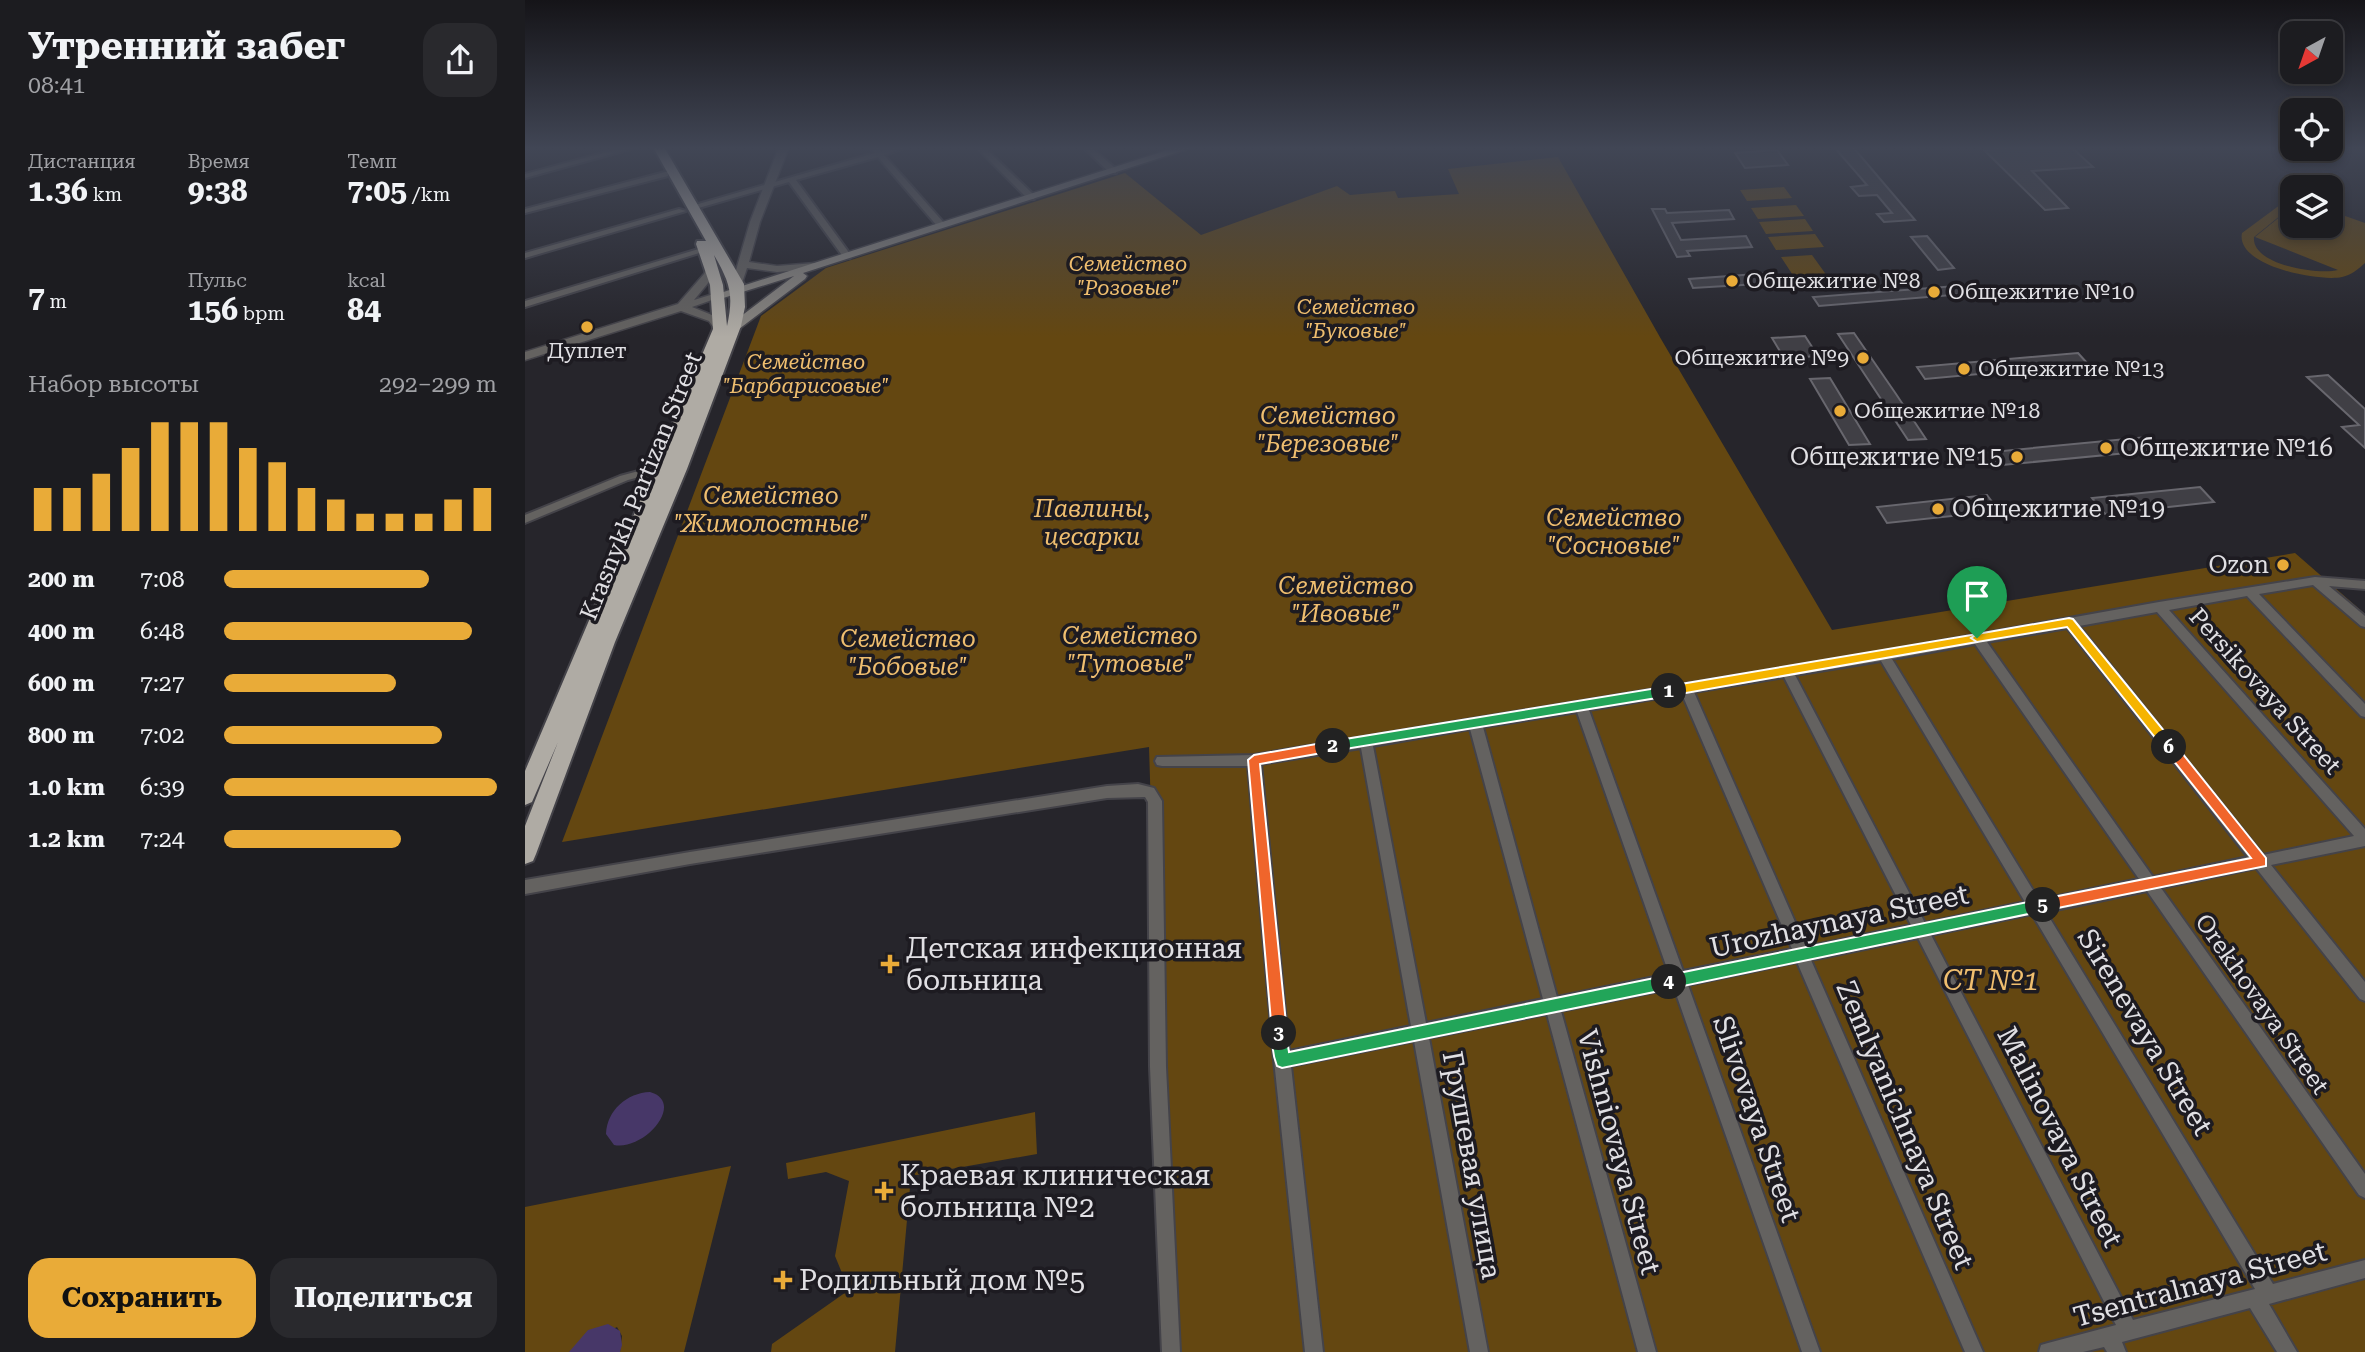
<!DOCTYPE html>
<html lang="ru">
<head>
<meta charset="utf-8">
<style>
  :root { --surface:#1c1c20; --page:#29292d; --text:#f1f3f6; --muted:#a0a1a5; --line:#3a3a3e; --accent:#e9ab38 }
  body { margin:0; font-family:"Roboto Serif",serif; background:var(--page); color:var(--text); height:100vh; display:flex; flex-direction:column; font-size:26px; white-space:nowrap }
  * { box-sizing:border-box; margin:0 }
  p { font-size:23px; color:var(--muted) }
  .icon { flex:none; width:38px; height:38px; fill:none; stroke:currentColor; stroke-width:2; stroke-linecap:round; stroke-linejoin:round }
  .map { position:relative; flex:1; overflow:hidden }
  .side { display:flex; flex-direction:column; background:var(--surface); width:525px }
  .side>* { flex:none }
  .needle { width:46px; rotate:220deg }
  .fabs { position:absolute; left:1755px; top:21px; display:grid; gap:14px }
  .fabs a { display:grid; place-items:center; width:63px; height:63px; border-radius:14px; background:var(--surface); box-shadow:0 4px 10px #0003,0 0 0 2px var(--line); font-size:35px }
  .pin { position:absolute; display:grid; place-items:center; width:60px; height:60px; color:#fff; margin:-72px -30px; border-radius:50% 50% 50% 0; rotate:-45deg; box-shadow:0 0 7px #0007 }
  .pin .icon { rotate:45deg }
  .km { position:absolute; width:35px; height:35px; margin:-18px; border-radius:50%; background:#222; color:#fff; font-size:19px; line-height:35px; text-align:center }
  .round { display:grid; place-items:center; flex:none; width:74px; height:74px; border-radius:21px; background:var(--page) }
  .headline { display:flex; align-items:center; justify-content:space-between; height:119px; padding:0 28px }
  h1 { font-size:38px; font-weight:700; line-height:52px }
  .figures { display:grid; grid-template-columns:repeat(3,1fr); gap:10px; height:119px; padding:7px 28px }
  .figures div { display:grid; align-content:center }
  .figures b { font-size:30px; font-weight:700 }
  .figures small { font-size:19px; font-weight:400 }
  .figures p { font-size:19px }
  .chart { height:196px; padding:14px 28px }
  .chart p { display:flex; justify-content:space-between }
  .chart svg { width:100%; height:126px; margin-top:7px; stroke:var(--accent); stroke-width:6 }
  .primary-button { display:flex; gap:14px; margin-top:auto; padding:14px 28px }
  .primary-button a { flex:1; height:80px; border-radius:21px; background:var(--accent); color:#111; font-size:28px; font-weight:700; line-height:80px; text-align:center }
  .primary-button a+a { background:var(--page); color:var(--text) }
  ul { padding:0 28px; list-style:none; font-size:23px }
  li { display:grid; grid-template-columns:112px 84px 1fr; align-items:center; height:52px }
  li i { height:18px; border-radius:9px; background:var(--accent) }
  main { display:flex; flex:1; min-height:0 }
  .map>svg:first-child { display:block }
  .green { fill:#644711 }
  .water { fill:#473768 }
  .building { fill:#403f45; stroke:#68676e; stroke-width:2 }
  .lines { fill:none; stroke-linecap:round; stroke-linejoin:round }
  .minor-casing { stroke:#444349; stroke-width:4 }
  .tertiary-casing { stroke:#444349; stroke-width:3 }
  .secondary-casing { stroke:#444349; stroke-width:3 }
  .trunk-casing { stroke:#444349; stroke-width:4 }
  .minor { fill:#646260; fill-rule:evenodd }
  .tertiary { fill:#646260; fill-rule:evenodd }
  .secondary { fill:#888580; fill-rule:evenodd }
  .trunk { fill:#afaba4; fill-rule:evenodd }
  .split-1 { fill:#f5b400; stroke:#fff; stroke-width:2 }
  .split-2 { fill:#22a559; stroke:#fff; stroke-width:2 }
  .split-3 { fill:#f0652b; stroke:#fff; stroke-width:2 }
  .split-4 { fill:#22a559; stroke:#fff; stroke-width:2 }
  .split-5 { fill:#22a559; stroke:#fff; stroke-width:2 }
  .split-6 { fill:#f0652b; stroke:#fff; stroke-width:2 }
  .split-7 { fill:#f5b400; stroke:#fff; stroke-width:2 }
  .poi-dot { fill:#e9ab38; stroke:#1d1b21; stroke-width:2.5 }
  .labels { text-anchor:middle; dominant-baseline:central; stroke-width:7; stroke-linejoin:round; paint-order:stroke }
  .far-park-label { font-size:21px; font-style:italic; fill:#efbe6f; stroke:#1d1b21 }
  .far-poi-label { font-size:21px; fill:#e1e0e4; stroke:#1d1b21; text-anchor:start }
  .park-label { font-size:24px; font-style:italic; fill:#efbe6f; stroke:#1d1b21 }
  .poi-label { font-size:24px; fill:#e1e0e4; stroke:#1d1b21; text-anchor:start }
  .street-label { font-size:24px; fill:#e1e0e4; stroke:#1d1b21 }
  .near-street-label { font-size:28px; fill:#e1e0e4; stroke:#1d1b21 }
  .near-poi-label { font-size:28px; fill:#e1e0e4; stroke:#1d1b21; text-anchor:start }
  .near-park-label { font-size:28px; font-style:italic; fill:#efbe6f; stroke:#1d1b21 }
</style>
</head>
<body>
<main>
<section class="side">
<div class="headline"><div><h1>Утренний забег</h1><p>08:41</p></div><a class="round"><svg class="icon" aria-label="share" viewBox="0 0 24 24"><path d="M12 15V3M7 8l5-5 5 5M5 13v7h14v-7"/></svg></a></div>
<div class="figures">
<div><p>Дистанция</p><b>1.36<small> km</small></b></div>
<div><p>Время</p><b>9:38</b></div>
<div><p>Темп</p><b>7:05<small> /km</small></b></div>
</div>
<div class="figures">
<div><b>7<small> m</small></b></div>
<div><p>Пульс</p><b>156<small> bpm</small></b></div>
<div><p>kcal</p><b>84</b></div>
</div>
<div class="chart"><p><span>Набор высоты</span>292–299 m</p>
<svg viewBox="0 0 160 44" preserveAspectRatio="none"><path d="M5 44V29M15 44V29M25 44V24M35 44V15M45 44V6M55 44V6M65 44V6M75 44V15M85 44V20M95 44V29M105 44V33M115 44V38M125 44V38M135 44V38M145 44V33M155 44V29"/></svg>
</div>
<ul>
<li><b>200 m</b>7:08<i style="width:75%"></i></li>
<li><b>400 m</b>6:48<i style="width:91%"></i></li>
<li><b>600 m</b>7:27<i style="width:63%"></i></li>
<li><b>800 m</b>7:02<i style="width:80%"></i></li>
<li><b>1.0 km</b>6:39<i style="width:100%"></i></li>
<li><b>1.2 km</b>7:24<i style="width:65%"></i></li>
</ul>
<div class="primary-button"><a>Сохранить</a><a>Поделиться</a></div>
</section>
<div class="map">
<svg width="1840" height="1352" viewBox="0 0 1840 1352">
  <rect width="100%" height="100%" fill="#26252b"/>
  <!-- green -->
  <path class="green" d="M1033,157L1136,339L1307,630L1770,553L1840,614V1352H643L624,747L37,842L236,316L301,268L600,173L676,235L812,186L825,195L870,191L873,198L934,194L923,169Z
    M1259,187L1267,198L1222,201L1215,190Z
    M1767,196V206L1729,237C1726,265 1793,275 1813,270L1730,237L1767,207L1768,226H1806V211L1840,223V263C1833,269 1827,275 1817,277C1794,282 1710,266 1717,233Z
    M1271,205L1279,216L1233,219L1226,208Z
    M1280,219L1288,231L1241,234L1234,222Z
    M1290,234L1299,247L1251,250L1243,237Z
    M1287,255L1305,280L1273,283L1256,257Z
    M510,1112L512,1154L386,1176L370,1352H246L247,1344L324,1290L310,1256L324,1181L301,1172L263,1179L261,1163Z
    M206,1166L159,1352H95L97,1336L92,1327L44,1352H0V1207Z"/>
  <!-- water -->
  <path class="water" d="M125,1092C161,1102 120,1151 89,1145L81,1134C82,1110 102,1093 125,1092Z
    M83,1324L95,1331L97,1345L95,1352H44L63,1330Z"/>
  <!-- building -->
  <path class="building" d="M1309,147H1328L1390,220L1359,222L1352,214L1367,213L1352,195L1334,196L1326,187L1342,185Z
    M1494,147H1546L1568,167L1507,171L1543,208L1520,210L1459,150Z
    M1252,150L1263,165L1220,168L1210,153Z
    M1127,209H1140L1142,213L1204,210L1209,219L1147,223L1156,240L1221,236L1227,247L1162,251L1165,256L1152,257Z
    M1402,236L1429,268L1413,270L1386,237Z
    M1245,273L1250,283L1168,288L1164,279Z
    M1444,285L1452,293L1294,306L1288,297Z
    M1329,333L1371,394L1401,439L1383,440L1313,334Z
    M1280,336L1293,356L1259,358L1247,338Z
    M1553,353L1563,364L1400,379L1392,367Z
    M1803,375L1840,409V448L1817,427L1834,425L1782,377Z
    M1305,378L1345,444L1324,445L1285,379Z
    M1622,437L1634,450L1456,467L1446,454Z
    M1675,487L1689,502L1580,514L1567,498Z
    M1462,495L1474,511L1362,523L1352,507Z"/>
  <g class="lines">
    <defs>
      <path id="minor" d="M100,147H113L0,178V174Z
        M347,147H353L356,151L370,147H382L359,155L419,223V227H413L353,157L271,180L325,254V258H319L264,182L170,209L163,207L350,153L346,149Z
        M451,147H459L509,195V199H503Z
        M558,147H566L591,169V173H585Z
        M140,172H143V176L0,213V209Z
        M154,209L161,211L0,258V253Z
        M177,248L184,250L0,307V301Z
        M136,465L141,468L140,470L103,480L0,523V515L95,476Z
        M1790,577L1840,581V589L1804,586L1840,616V627L1836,626L1788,585L1734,594L1840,704V717L1836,716L1722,596L1644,610L1840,829V846L1746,865L1840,982V1001L1835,999L1731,868L1636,888L1840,1174V1198L1834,1195L1622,891L1521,912L1748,1284L1840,1260V1278L1744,1304L1772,1352H1752L1725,1308L1597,1342L1601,1352H1582L1579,1347L1558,1352H1514L1516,1345L1523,1343L1591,1325L1393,938L1286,960L1458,1352H1440L1272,962L1163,985L1295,1352H1277L1149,988L1036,1011L1131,1352H1113L1022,1014L904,1038L963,1352H945L889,1041L766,1066L798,1352H780L749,1060L723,766H637L632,765L630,761L632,757L729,755L1359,651L1634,602ZM1632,612L1829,836L1738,855L1554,626ZM1542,628L1723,857L1628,877L1462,642ZM1450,644L1614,879L1514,900L1367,659ZM1356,661L1500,902L1400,923L1270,675ZM1259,677L1386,925L1281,947L1169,692ZM1157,694L1267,949L1158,971L1064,710ZM1052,712L1144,974L1032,997L958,727ZM945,729L1018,999L901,1023L848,746ZM836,748L886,1026L764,1051L736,764ZM1507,914L1730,1289L1608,1320L1406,935Z
        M613,784L629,788L637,801L641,1067L655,1352H637L625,1067L623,802L620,797L582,798L165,864L0,894V880L165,852L582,786Z"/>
      <path id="tertiary" d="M254,147H264L235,222L224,262L252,266L290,263L295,266L290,269L252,272L222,268L216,286H208L207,284L225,222Z
        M183,265L192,267L188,277L169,300L195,292L201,295L167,307L192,317L201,329L199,331H191L184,321L156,311L0,360V352L153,304L179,274Z"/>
      <path id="secondary" d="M652,147H669L278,273L282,276L280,279L214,329H204L203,326L269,276L195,299L189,295Z"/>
      <path id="trunk" d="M128,147H139L219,284L220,307L216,326L162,469L90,642L11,854L8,861L0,864V826L33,742L7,802L0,805V771L188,329L185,285L171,244L172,241H181ZM189,255C205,283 209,294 202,326L198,285Z"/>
    </defs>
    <!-- minor casing -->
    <use href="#minor" class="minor-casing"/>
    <!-- tertiary casing -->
    <use href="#tertiary" class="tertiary-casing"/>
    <!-- secondary casing -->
    <use href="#secondary" class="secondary-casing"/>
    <!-- trunk casing -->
    <use href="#trunk" class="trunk-casing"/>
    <!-- minor -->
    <use href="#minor" class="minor"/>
    <!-- tertiary -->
    <use href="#tertiary" class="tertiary"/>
    <!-- secondary -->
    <use href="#secondary" class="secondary"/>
    <!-- trunk -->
    <use href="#trunk" class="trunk"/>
  </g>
  <!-- sky -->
  <linearGradient id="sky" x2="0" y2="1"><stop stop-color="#151418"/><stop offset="0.44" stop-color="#414655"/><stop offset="1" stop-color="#414655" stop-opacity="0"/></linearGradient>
  <rect width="1840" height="337" fill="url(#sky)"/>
  <!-- split-1 -->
  <path class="split-1" d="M1452,634L1457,638L1452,642L1144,696L1138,691L1144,686Z"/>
  <!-- split-2 -->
  <path class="split-2" d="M1144,686L1150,691L1144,696L808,751L802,746L808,741Z"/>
  <!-- split-3 -->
  <path class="split-3" d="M808,741L814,746L808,751L735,764L762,1033L760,1038L754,1040L749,1038L747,1033L723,760L729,755Z"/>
  <!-- split-4 -->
  <path class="split-4" d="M1144,975L1151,982L1144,989L757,1068L752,1066C748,1056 745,1038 749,1028L754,1025L760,1028L764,1052Z"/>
  <!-- split-5 -->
  <path class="split-5" d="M1518,899L1525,905L1518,911L1144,989L1137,982L1144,975Z"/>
  <!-- split-6 -->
  <path class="split-6" d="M1644,742L1649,743L1741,858V866L1518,911L1514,910L1512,905L1518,899L1726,858L1640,750V743Z"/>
  <!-- split-7 -->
  <path class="split-7" d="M1544,618L1548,619L1649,743V750H1640L1542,627L1452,642L1446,638L1452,634Z"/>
  <!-- markers -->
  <g class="poi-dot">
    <circle cx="1207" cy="281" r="7"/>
    <circle cx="1409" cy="292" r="7"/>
    <circle cx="62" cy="327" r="7"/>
    <circle cx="1338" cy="358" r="7"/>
    <circle cx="1439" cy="369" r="7"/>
    <circle cx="1315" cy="411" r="7"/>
    <circle cx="1581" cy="448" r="7"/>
    <circle cx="1492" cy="457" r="7"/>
    <circle cx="1413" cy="509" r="7"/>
    <circle cx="1758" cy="565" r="7"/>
    <path d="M361.5 953.5h7v7h7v7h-7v7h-7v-7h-7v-7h7z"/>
    <path d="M355.5 1180.5h7v7h7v7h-7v7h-7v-7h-7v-7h7z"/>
    <path d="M254.5 1269.5h7v7h7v7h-7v7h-7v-7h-7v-7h7z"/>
  </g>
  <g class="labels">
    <!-- far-park labels -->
    <g class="far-park-label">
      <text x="603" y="264">Семейство<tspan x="603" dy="24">"Розовые"</tspan></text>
      <text x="831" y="307">Семейство<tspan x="831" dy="24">"Буковые"</tspan></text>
      <text x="281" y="362">Семейство<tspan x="281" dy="24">"Барбарисовые"</tspan></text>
    </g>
    <!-- far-poi labels -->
    <g class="far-poi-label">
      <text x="1221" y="281">Общежитие №8</text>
      <text x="1423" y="292">Общежитие №10</text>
      <text x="62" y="351" text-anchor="middle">Дуплет</text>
      <text x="1324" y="358" text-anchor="end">Общежитие №9</text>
      <text x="1453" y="369">Общежитие №13</text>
      <text x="1329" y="411">Общежитие №18</text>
    </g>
    <!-- park labels -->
    <g class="park-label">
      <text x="803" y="416">Семейство<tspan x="803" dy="28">"Березовые"</tspan></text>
      <text x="246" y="496">Семейство<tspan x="246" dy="28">"Жимолостные"</tspan></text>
      <text x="567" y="509">Павлины,<tspan x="567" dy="28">цесарки</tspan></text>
      <text x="1089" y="518">Семейство<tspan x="1089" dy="28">"Сосновые"</tspan></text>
      <text x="821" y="586">Семейство<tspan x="821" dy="28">"Ивовые"</tspan></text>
      <text x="605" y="636">Семейство<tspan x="605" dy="28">"Тутовые"</tspan></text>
      <text x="383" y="639">Семейство<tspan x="383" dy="28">"Бобовые"</tspan></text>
    </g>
    <!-- poi labels -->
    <g class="poi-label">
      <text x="1595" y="448">Общежитие №16</text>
      <text x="1478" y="457" text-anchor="end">Общежитие №15</text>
      <text x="1427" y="509">Общежитие №19</text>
      <text x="1744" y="565" text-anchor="end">Ozon</text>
    </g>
    <!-- street labels -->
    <g class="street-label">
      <text transform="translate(116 486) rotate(-68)">Krasnykh Partizan Street</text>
      <text transform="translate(1740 691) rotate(48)">Persikovaya Street</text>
      <text transform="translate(1737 1004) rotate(55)">Orekhovaya Street</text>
    </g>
    <!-- near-street labels -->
    <g class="near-street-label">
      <text transform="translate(1314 921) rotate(-12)">Urozhaynaya Street</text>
      <text transform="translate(1620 1032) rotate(59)">Sirenevaya Street</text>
      <text transform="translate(1232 1119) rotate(71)">Slivovaya Street</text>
      <text transform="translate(1380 1125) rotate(67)">Zemlyanichnaya Street</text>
      <text transform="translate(1535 1137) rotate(63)">Malinovaya Street</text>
      <text transform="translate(1094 1152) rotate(75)">Vishniovaya Street</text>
      <text transform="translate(947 1165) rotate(80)">Грушевая улица</text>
      <text transform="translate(1675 1284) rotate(-15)">Tsentralnaya Street</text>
    </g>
    <!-- near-poi labels -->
    <g class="near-poi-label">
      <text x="381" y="948">Детская инфекционная<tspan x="381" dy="32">больница</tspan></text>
      <text x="375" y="1175">Краевая клиническая<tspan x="375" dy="32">больница №2</tspan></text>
      <text x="274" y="1280">Родильный дом №5</text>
    </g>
    <!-- near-park labels -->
    <g class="near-park-label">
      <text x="1466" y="980">СТ №1</text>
    </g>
  </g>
</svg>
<div class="fabs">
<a><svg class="needle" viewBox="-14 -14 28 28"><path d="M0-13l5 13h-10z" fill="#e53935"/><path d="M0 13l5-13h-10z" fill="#a0a1a5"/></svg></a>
<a><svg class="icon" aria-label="locate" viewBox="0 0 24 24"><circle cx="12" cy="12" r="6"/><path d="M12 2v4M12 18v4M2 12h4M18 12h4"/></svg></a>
<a><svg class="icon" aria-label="layers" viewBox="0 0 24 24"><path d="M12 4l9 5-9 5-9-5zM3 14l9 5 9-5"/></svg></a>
</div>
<div class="pin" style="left:1452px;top:638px;background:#1e9e55"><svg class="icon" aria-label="arrive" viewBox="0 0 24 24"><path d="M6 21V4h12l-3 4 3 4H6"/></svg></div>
<b class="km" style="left:1144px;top:691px">1</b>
<b class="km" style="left:808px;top:746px">2</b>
<b class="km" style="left:754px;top:1033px">3</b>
<b class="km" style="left:1144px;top:982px">4</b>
<b class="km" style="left:1518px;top:905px">5</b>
<b class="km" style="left:1644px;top:747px">6</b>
</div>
</main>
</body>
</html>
